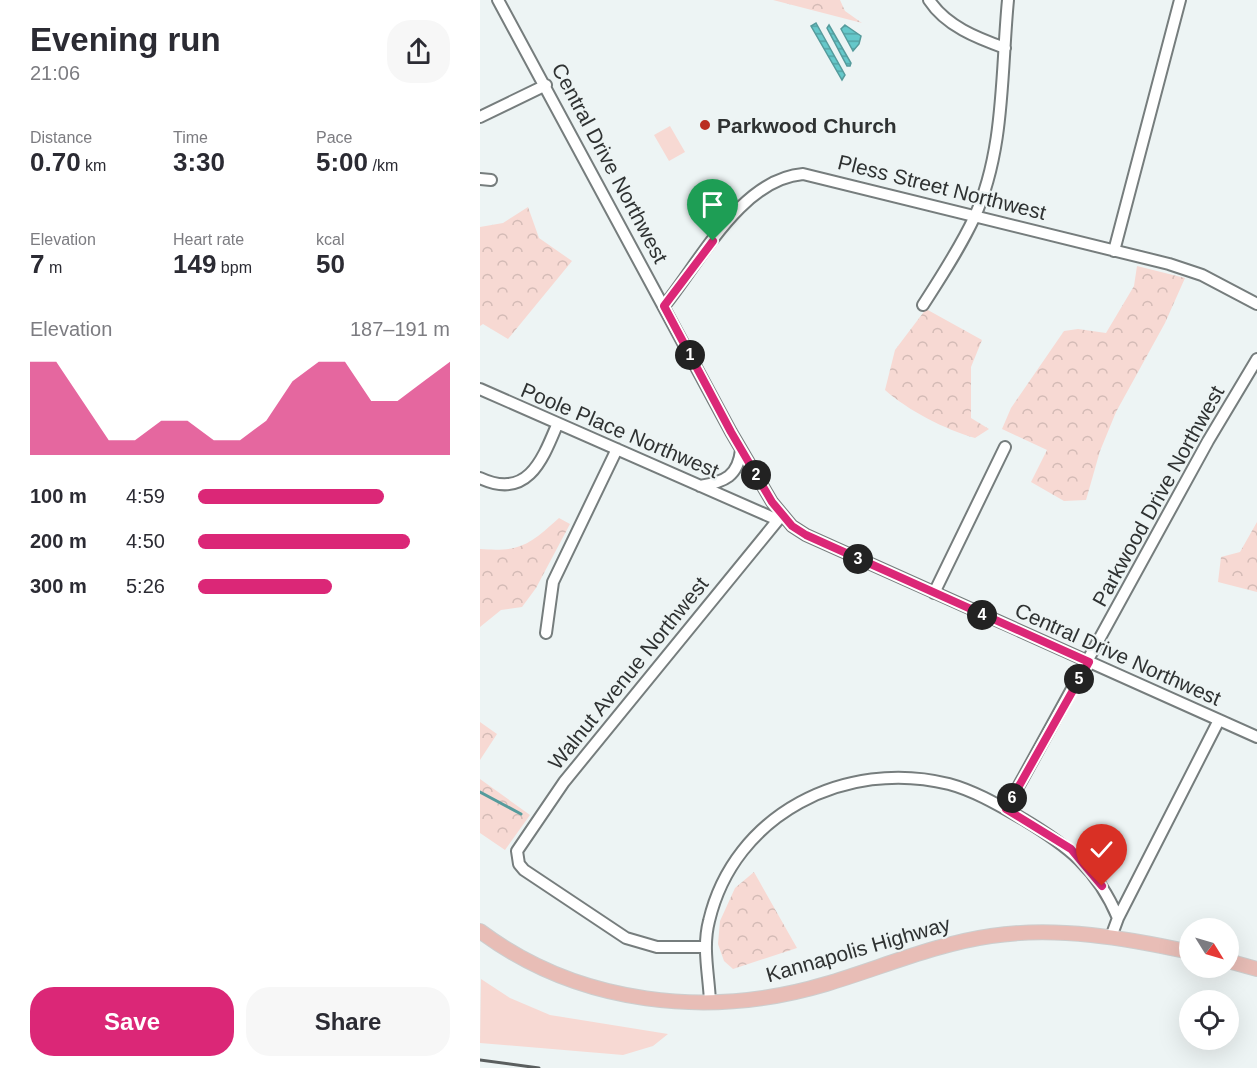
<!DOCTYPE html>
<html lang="en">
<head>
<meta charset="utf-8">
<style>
  :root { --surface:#fff; --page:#f7f7f7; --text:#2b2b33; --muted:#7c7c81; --accent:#db2777 }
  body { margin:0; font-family:Arial,sans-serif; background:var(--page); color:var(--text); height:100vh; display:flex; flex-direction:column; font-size:22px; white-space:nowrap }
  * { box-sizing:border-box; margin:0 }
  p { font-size:20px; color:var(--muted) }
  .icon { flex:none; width:33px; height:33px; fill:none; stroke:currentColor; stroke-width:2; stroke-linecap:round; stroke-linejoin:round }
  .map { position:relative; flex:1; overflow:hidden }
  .drawer { display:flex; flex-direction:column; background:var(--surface); width:480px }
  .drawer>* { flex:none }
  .needle { width:39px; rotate:127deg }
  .controls { position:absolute; left:699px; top:918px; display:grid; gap:12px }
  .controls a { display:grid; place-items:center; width:60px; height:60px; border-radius:50%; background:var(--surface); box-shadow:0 6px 24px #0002; font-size:30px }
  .pin { position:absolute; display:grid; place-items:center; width:51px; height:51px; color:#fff; margin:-62px -26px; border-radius:50% 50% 50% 0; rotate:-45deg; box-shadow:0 0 6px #0007 }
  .pin .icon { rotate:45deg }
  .km { position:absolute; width:30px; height:30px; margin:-15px; border-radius:50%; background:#222; color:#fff; font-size:16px; line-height:30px; text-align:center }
  .round { display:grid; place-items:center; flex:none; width:63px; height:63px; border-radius:24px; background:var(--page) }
  .head { display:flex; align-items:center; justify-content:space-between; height:102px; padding:0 30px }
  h1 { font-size:33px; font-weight:700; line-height:45px }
  .stats { display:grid; grid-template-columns:repeat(3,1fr); gap:9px; height:102px; padding:6px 30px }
  .stats div { display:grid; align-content:center }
  .stats b { font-size:26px; font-weight:700 }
  .stats small { font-size:16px; font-weight:400 }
  .stats p { font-size:16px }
  .chart { height:168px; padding:12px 30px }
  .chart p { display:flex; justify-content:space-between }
  .chart svg { width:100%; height:108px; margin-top:6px; fill:var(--accent); opacity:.7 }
  .button { display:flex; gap:12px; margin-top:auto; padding:12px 30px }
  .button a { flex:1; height:69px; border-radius:24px; background:var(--accent); color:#fff; font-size:24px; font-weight:700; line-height:69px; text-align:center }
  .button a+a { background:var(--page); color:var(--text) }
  ul { padding:0 30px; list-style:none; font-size:20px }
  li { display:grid; grid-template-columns:96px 72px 1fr; align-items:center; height:45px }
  li i { height:15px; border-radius:8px; background:var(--accent) }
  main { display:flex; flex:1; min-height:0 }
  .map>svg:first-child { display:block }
  .green { fill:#f7d9d3 }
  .forest { fill:url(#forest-crowns) }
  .water { fill:url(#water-rules); stroke:#559b9c; stroke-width:1.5 }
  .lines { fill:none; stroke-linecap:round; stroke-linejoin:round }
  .stream { stroke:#559b9c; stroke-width:3 }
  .minor-casing { stroke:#767d7d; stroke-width:14 }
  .major-casing { stroke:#cdcece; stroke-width:16 }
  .minor { stroke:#fff; stroke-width:10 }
  .major { stroke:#e8bdb6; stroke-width:14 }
  .rail { stroke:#5a5e5e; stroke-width:3 }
  .route-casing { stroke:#fff; stroke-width:12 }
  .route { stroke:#db2777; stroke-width:8 }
  .poi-dot { fill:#ba2d21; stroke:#edf4f4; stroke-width:2 }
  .labels { text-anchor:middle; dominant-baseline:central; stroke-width:4.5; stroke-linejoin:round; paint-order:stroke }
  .poi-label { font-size:21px; font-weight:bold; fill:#2f3232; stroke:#edf4f4; text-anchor:start }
  .street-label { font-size:21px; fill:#2f3232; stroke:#edf4f4 }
</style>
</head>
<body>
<main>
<section class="drawer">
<div class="head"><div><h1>Evening run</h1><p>21:06</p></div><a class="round"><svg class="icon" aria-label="share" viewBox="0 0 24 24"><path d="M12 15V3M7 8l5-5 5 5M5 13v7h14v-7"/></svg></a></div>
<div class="stats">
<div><p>Distance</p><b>0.70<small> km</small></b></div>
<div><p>Time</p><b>3:30</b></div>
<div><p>Pace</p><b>5:00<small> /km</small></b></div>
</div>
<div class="stats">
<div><p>Elevation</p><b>7<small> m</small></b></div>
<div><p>Heart rate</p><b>149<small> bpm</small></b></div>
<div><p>kcal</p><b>50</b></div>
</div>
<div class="chart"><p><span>Elevation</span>187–191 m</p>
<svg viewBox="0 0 160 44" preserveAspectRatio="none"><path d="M0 44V6L10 6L20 22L30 38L40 38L50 30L60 30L70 38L80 38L90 30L100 14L110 6L120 6L130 22L140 22L150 14L160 6V44z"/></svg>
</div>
<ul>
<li><b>100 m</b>4:59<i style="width:74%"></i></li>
<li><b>200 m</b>4:50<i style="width:84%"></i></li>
<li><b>300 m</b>5:26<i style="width:53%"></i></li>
</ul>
<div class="button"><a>Save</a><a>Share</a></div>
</section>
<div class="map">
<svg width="777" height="1068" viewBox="0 0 777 1068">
  <defs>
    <pattern id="forest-crowns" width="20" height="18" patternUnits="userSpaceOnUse" patternTransform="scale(1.5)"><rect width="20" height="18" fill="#f7d9d3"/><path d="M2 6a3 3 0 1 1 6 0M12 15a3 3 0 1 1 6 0" fill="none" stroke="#d4bbb6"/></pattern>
    <pattern id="water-rules" width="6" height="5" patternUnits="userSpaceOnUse" patternTransform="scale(1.5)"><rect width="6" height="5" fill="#65c8ca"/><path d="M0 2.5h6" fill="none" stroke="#54a3a5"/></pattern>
  </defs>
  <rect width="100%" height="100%" fill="#edf4f4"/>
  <!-- green -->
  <path class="green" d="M190,126L205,152L189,161L174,135Z
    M1,979L30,998L70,1015L188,1034L173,1046L143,1055L0,1043Z"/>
  <!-- forest -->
  <path class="forest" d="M293,0H360L365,11L382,23Z
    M48,207L59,238L92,261L28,339L3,324L0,326V227L23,223Z
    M657,266L705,278L685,323L636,412L620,451L606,500L584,501L551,482L567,450L522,429L531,408L584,331L598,329L626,333L654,286Z
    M446,309L502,340L491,367V418L509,429L495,438C464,429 429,411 405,390L415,350Z
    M79,518L90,524L56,588L42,607L21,610L0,627V549C41,552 49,545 79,518Z
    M777,522V592L738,582L741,557L760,552Z
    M0,722L17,734L0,760Z
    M0,779L50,815L25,850L0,833Z
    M274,872L317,948L253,969L244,961L238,944L240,921L255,888Z"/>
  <!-- water -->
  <path class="water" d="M336,23L365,75L362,80L331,26Z
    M349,25L371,63L370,66H367L347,28Z
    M365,25L381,36L379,44L373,51L361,29Z"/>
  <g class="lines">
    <!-- stream -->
    <path class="stream" d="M0,792L41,814"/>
    <defs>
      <path id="minor" d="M18,0L251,432L292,502L312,526L326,535L777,737
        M449,0C466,26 497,38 525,48
        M0,117L66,85
        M0,179L11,180
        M634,251L700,0
        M443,305C461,277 480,248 494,218C525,151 521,72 528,0
        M184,306C220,262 261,179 323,174L689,264L722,275L777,304
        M0,389L298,520
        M0,478C47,500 62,461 77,425
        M220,486C245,482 258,476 261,450
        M454,593L525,447
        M66,633L73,582L137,449
        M526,809L728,441L777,359
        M631,937L638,918L739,720
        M225,947H177L146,938L44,870L39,864L37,851L84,782L302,515
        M230,1002C229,975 222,948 229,921C254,814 366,758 469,784C495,791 520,806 543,819C588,846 617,868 638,918"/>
      <path id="major" d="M0,931C99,1005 229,1019 346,984C400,968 455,944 511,936C577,926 646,938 710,952
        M748,961L777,969"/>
    </defs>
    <!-- minor casing -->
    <use href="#minor" class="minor-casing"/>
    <!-- major casing -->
    <use href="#major" class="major-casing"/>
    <!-- minor -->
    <use href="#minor" class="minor"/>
    <!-- major -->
    <use href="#major" class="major"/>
    <!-- rail -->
    <path class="rail" d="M0,1060L59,1068"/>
  </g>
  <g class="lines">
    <defs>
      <path id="route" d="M233,241L184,306L251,432L292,502L312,526L326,535L609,662L526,809L591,849L622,886"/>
    </defs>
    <!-- route casing -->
    <use href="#route" class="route-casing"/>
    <!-- route -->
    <use href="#route" class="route"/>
  </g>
  <!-- markers -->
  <circle class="poi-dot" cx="225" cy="125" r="6"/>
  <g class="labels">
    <!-- poi labels -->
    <g class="poi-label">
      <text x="237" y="125">Parkwood Church</text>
    </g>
    <!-- street labels -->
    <g class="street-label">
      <text transform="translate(130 163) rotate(62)">Central Drive Northwest</text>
      <text transform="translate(462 187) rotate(14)">Pless Street Northwest</text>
      <text transform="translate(140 430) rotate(23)">Poole Place Northwest</text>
      <text transform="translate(678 496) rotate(-61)">Parkwood Drive Northwest</text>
      <text transform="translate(638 654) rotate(24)">Central Drive Northwest</text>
      <text transform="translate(148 673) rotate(-51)">Walnut Avenue Northwest</text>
      <text transform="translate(378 949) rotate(-16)">Kannapolis Highway</text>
    </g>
  </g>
</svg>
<div class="controls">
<a><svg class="needle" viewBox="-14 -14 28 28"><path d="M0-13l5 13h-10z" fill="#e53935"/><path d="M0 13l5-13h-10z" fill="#7c7c81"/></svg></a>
<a><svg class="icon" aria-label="locate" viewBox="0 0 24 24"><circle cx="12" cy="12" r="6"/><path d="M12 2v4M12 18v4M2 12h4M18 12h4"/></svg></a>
</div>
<div class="pin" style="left:233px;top:241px;background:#1e9e55"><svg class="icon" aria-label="arrive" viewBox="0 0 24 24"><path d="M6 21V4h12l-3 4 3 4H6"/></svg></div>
<div class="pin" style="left:622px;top:886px;background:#d93025"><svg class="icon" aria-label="check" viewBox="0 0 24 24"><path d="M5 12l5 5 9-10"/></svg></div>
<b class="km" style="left:210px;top:355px">1</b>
<b class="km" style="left:276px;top:475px">2</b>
<b class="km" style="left:378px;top:559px">3</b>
<b class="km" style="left:502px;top:615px">4</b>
<b class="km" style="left:599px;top:679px">5</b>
<b class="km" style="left:532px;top:798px">6</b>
</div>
</main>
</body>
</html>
